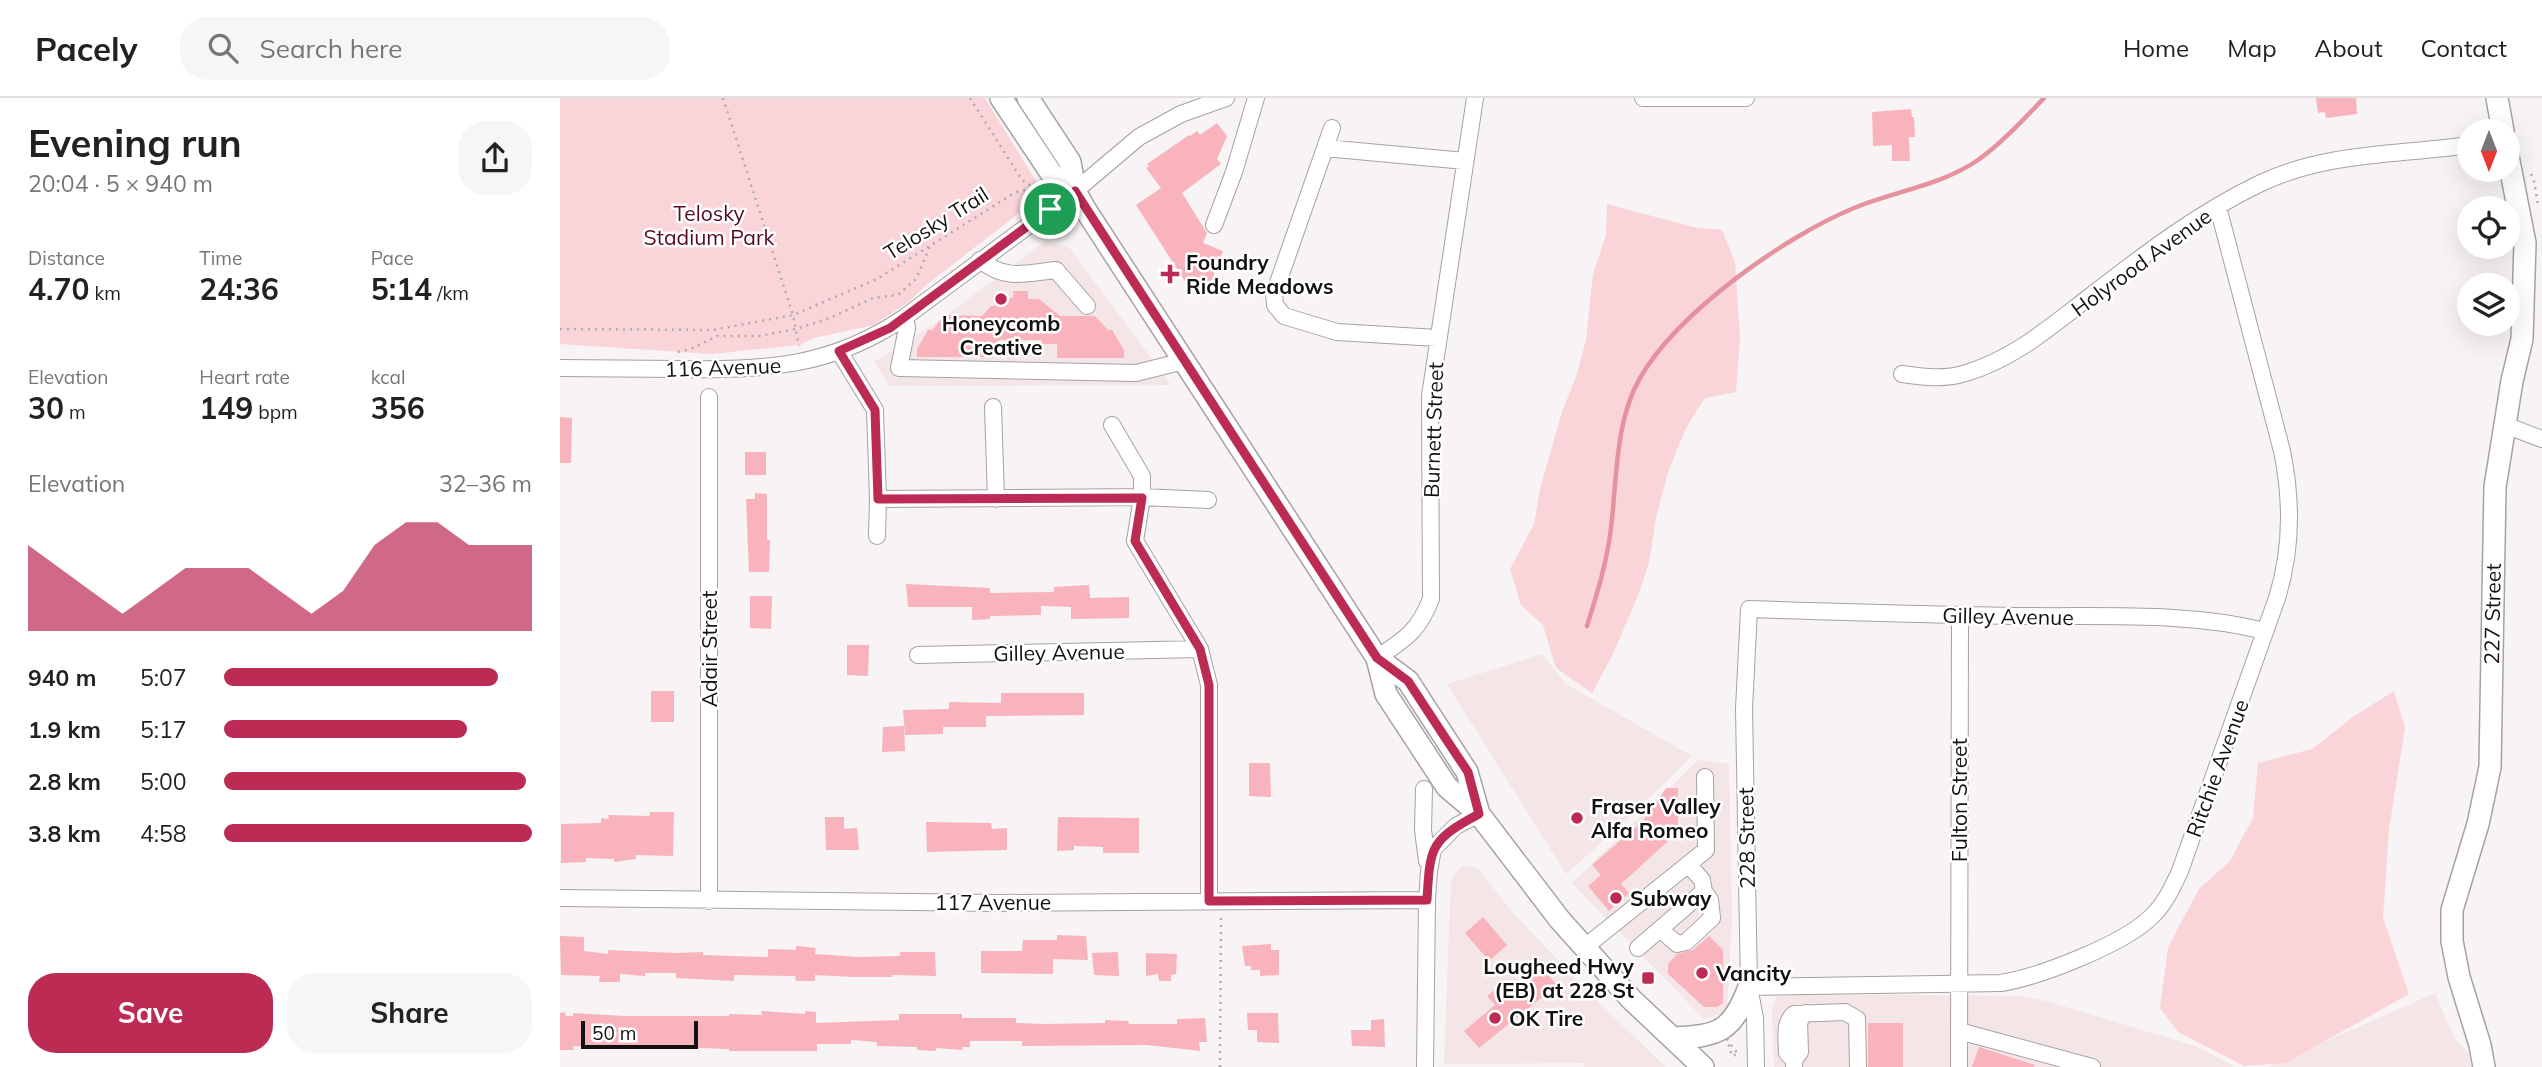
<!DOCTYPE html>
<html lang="en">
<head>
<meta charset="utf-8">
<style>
  :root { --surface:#fff; --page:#f6f6f6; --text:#222; --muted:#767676; --line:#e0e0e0; --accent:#bb2b53 }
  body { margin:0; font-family:Mulish,sans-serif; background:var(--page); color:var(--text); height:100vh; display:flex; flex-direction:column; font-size:26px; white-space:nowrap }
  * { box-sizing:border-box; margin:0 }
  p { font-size:23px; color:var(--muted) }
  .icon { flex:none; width:38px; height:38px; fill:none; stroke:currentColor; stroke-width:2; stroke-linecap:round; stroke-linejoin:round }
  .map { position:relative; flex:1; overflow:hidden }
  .drawer { display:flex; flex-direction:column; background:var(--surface); width:560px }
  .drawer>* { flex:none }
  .needle { width:46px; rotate:180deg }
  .tools { position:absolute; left:1897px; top:21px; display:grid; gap:14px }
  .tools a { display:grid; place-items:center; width:63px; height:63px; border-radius:50%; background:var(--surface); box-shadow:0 7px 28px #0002; font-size:35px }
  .scale { position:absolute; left:21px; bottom:18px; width:117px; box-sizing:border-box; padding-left:7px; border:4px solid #131111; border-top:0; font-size:19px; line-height:24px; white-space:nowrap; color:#131111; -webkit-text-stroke:5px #fff; paint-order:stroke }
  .pin { position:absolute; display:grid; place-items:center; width:60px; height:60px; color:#fff; margin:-30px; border:4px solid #fff; border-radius:50%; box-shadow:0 2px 7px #0007 }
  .round { display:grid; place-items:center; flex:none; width:74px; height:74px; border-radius:28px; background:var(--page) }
  .summary { display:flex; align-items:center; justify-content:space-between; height:119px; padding:0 28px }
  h1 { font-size:38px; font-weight:700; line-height:52px }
  .figures { display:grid; grid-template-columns:repeat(3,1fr); gap:10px; height:119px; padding:7px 28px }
  .figures div { display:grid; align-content:center }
  .figures b { font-size:30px; font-weight:700 }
  .figures small { font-size:19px; font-weight:400 }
  .figures p { font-size:19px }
  .chart { height:196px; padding:14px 28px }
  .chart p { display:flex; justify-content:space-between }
  .chart svg { width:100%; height:126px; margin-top:7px; fill:var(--accent); opacity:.7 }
  .action { display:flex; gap:14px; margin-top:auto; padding:14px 28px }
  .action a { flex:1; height:80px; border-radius:28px; background:var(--accent); color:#fff; font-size:28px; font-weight:700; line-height:80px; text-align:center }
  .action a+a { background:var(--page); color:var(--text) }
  ul { padding:0 28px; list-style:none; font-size:23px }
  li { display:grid; grid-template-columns:112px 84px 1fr; align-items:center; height:52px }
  li i { height:18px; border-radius:9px; background:var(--accent) }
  header { display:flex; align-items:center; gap:42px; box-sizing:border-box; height:98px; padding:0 35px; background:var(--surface); border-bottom:2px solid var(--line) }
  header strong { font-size:33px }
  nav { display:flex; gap:38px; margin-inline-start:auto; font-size:24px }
  .search { width:490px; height:63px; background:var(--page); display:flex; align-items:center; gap:18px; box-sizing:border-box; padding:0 24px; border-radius:28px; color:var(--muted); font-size:26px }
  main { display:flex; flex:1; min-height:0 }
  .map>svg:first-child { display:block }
  .built { fill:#f4e6e7 }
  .green { fill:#f9d5d9 }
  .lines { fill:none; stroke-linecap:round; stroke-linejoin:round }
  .stream { stroke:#e6929e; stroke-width:4.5 }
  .building { fill:#f8b3bc }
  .minor-casing { stroke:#a6a2a2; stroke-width:18 }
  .major-casing { stroke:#a6a2a2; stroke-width:24 }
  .path { stroke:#b0acac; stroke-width:2.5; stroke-dasharray:2 5; stroke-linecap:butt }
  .minor { stroke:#fff; stroke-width:16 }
  .major { stroke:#fff; stroke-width:21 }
  .route-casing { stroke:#fff; stroke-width:14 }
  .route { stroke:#bb2b53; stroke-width:9 }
  .poi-dot { fill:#bb2b53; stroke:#fff; stroke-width:2.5 }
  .labels { text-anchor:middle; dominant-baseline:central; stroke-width:5; stroke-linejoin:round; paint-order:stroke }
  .park-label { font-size:21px; fill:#550a20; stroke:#fff }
  .street-label { font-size:21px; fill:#131111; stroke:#fff }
  .poi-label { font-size:21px; font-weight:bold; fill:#131111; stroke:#fff; text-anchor:start }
</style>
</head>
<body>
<header>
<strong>Pacely</strong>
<div class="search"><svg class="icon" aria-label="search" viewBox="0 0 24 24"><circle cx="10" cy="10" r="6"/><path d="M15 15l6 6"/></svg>Search here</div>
<nav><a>Home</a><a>Map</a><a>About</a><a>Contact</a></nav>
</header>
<main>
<section class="drawer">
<div class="summary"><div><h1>Evening run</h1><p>20:04 · 5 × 940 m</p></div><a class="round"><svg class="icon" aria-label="share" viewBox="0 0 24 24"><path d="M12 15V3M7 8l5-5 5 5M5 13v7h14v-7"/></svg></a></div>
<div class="figures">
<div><p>Distance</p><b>4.70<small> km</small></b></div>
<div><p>Time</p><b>24:36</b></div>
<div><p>Pace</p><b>5:14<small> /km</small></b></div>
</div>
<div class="figures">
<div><p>Elevation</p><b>30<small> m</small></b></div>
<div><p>Heart rate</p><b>149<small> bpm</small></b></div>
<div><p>kcal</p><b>356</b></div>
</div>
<div class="chart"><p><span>Elevation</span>32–36 m</p>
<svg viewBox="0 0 160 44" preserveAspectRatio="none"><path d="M0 44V14L10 22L20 30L30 38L40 30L50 22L60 22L70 22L80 30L90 38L100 30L110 14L120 6L130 6L140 14L150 14L160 14V44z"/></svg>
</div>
<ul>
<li><b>940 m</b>5:07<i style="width:89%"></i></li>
<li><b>1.9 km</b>5:17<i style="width:79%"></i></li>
<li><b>2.8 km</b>5:00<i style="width:98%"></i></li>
<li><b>3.8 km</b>4:58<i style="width:100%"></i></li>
</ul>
<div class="action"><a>Save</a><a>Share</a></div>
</section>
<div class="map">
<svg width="1982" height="969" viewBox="0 0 1982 969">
  <rect width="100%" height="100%" fill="#f8f3f4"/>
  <!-- built -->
  <path class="built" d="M485,143L509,149L611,287L330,288L314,264L386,218Z
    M982,556L1006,586L1132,658L1059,729L1006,776L887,586Z
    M1138,662L1169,666L1172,819L1167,914L1144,921L1012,785Z
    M902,768L918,770L952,814L1037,903L1106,969H1024V965L884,966L891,782Z
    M1875,895L1894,940L1909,955L1910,969H1708Z
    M1226,896L1458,898L1486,903L1635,948L1676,969H1214L1212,910L1216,899Z"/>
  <!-- green -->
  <path class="green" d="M0,0H425L484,96L366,187L350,203L314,227L254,240L239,247L151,256L0,246Z
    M1047,106L1133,129L1162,132L1175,164L1180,241L1176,294L1145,300L1126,330L1108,374L1096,420L1089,465L1079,495L1053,556L1032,595L996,570L983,527L961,507L950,471L974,426L980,391L1002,314L1016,279L1026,242L1033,176L1046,137Z
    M1834,593L1845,630L1829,731L1823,820L1849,896L1726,965L1684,968L1618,934L1600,910L1608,849L1639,791L1670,763L1693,720L1698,665L1752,651L1793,619Z"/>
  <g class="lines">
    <!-- stream -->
    <path class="stream" d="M1027,528C1037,496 1047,464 1051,430C1057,381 1055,323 1080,280C1118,214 1224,139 1294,110C1335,93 1382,87 1418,62C1441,46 1465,20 1484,0"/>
  </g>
  <!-- building -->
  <path class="building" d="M1756,0H1796L1797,16L1766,20L1765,14L1758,15Z
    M1351,11L1352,19H1354L1355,39H1349L1350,63H1332V47L1313,48L1312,14Z
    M657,25L667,38L657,61L661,66L622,95L647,135L643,145L663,153L645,199L632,194L576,107L601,90L586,70L589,68L587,66L629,37L630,38L637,33L640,37Z
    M453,193H468V201H479L500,218H535L548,232H552L564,252V260H497V246H482V242H438V246H424V259H357V251L368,232H372L385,217L422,218L431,208H434L443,200H453Z
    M0,319L12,320L11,365H0Z
    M185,354H206V377H185Z
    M195,395L207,396V442H210L209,474H189L186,401H195Z
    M346,486L430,490V495L494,494V489L529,487L530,500L569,499V520L511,521V509L481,508V517L430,518V521L412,522V509H348Z
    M190,498H212L211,531L190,530Z
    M287,547H309L308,578L287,577Z
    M91,593H114V624H91Z
    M441,595H524V617L426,618V629H383V636L345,637L343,612L389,611V604L441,605Z
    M344,628L345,653L322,654L323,629Z
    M689,665H710L711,699L689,698Z
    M1106,690H1118V734L1061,786L1069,795L1049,813L1028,788L1041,777L1032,767L1083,723Z
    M90,714H114L113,758L76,757V761L54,764V761L26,760V764L1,765V726L41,725V720L49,721L48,717L89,718Z
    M265,719H284V731L297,730L299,752H266Z
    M498,719L579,720V755H543V749L514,748V752L497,753Z
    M366,724L431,725L432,731L447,730V752L367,754Z
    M923,819L947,847L929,863L905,835Z
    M497,837L526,838L528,862L493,861V876L421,875V853H462L463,842H497Z
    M0,838L24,839V853L48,856V852L117,855L143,854V857L208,859V851L236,852V848L256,850L255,856L300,859L340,858V854H375L376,878L332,877V879H295L255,877V883H236L235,878L174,877V883L116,880V875H85V878L60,876V884H39L40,878L1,877Z
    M1149,838L1163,852V905L1157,909H1144L1108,876V866L1117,856L1133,852Z
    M711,846V852H719V877L700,878V872H691V868H685L682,848Z
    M558,854L559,878L534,877L532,855Z
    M586,855L617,856L616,876L611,877V883H599L598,876L586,878Z
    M980,868L997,887L919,950L904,933L935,907L927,898L941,887L948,895Z
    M201,913L245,916V913L256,914V925L339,922V916H402V920H456V925L484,926L545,925V922L568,923L569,926H617V921L645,920L647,944H639L640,953L587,947L462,948V943H410V949H402L403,952L376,950V953L357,952V949L317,948V944L291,942V946H257V953H169V951L60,947V951L13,948L14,952H0V915L5,914L6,918H13V915L65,918H169V916L202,917Z
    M687,915H718L719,945L697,944V932H688Z
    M824,921L825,949L792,948L791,932H811V922Z
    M1308,925H1343V969H1308Z
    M1419,949L1475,967L1474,969H1412Z"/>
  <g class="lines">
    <defs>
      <path id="minor" d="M1083,0H1186
        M772,30L714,196L715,207L724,218L777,234L877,240
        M765,50L905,63
        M654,127L674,74L696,0
        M420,162C446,183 466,175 496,172L527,208
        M345,219L347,230L339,270L576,275L624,263
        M279,253L315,312L318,401
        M0,270C39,270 79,271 118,271C204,272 271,270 345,219L515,93L579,39L621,16L666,0
        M1342,276C1364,279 1384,282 1406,275C1453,261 1489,230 1528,200C1582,158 1638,115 1701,85C1767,54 1839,57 1909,47
        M433,309L436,401
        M552,327L582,378V399L648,402
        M1945,327L1982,341
        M317,438L318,401L582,399L575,443L640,551L649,587V803
        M358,557L640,551
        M817,560C845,541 858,534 871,501L870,298L915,0
        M864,691L863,732L867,763
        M0,800L438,805L867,802
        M149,803V299
        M1100,831L1117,846L1126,844L1152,820L1150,802L1144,793
        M1025,849L1146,752L1145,679
        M1078,850L1144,793L1142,782L1128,766
        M1189,889L1441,885C1479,879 1564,846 1591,819C1605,806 1612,790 1620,773L1717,500C1732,452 1732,402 1722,353L1658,109
        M1399,933L1532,969
        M1234,962L1240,954L1239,923L1246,915
        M865,969L867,802L869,773L873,751L896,728L919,716
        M1196,969L1195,920L1189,889L1184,611L1189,511C1281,514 1374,517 1466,518C1546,519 1627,514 1705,533
        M1234,969V962L1227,955C1227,942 1223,925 1234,916L1285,914L1297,921L1298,969
        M1399,969L1400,518"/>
      <path id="major" d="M441,0L493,78L515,93
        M468,0L510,64L515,93L525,111L817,560L826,596L887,689L919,716L1000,822L1071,901L1143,969
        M1937,0L1943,33
        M817,560L848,583L907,674L919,716
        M1114,940C1160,938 1172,933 1189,889
        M1924,969L1920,947L1899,879L1892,843V812L1918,726L1930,669L1935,389L1952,283L1962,241L1965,145L1948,58"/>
    </defs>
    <!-- minor casing -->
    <use href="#minor" class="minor-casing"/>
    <!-- major casing -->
    <use href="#major" class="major-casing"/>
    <!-- path -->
    <path class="path" d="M163,0L233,217L239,248
      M410,0L462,82L474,90L482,100
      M1913,33V30L1922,25
      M1971,76L1974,83L1978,107
      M0,231L153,232L233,217L317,181L456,94L474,90L479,87
      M118,254L131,251L157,238H199L236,231L270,220L313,200L338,197L356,181L370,148
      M1167,941L1178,956L1172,958Z
      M660,969L661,818"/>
    <!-- minor -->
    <use href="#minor" class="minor"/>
    <!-- major -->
    <use href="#major" class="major"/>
  </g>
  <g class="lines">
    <defs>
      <path id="route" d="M515,93L817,560L848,583L888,644L908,674L919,716C870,742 870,749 867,802L649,803V587L640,551L575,443L582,400L318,401L315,312L279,253L330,230Z"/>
    </defs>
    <!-- route casing -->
    <use href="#route" class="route-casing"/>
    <!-- route -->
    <use href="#route" class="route"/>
  </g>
  <!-- markers -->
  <g class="poi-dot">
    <path d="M606.5 165.5h7v7h7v7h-7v7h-7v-7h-7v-7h7z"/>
    <circle cx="441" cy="201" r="7"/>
    <circle cx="1017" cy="720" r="7"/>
    <circle cx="1056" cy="800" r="7"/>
    <circle cx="1142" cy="875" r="7"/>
    <rect x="1081" y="873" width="14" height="14" rx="3.5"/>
    <circle cx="935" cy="920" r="7"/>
  </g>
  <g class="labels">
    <!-- park labels -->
    <g class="park-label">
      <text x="149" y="115">Telosky<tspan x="149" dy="24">Stadium Park</tspan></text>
    </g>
    <!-- street labels -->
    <g class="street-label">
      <text transform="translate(376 125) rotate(-32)">Telosky Trail</text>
      <text transform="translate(1581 164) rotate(-36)">Holyrood Avenue</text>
      <text transform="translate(163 269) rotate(-2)">116 Avenue</text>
      <text transform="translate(873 332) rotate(-88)">Burnett Street</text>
      <text transform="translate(1932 516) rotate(-89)">227 Street</text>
      <text transform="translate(1448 518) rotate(1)">Gilley Avenue</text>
      <text transform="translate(149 551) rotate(-90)">Adair Street</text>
      <text transform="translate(499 554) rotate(-1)">Gilley Avenue</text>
      <text transform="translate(1657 670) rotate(-70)">Ritchie Avenue</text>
      <text transform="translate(1399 702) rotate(-90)">Fulton Street</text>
      <text transform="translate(1186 740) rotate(-91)">228 Street</text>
      <text x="433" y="804">117 Avenue</text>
    </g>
    <!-- poi labels -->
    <g class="poi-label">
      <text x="626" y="164">Foundry<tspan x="626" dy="24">Ride Meadows</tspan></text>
      <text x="441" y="225" text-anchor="middle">Honeycomb<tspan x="441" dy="24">Creative</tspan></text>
      <text x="1031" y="708">Fraser Valley<tspan x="1031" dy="24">Alfa Romeo</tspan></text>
      <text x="1070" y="800">Subway</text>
      <text x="1074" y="868" text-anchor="end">Lougheed Hwy<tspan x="1074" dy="24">(EB) at 228 St</tspan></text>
      <text x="1156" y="875">Vancity</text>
      <text x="949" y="920">OK Tire</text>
    </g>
  </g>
</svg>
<div class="tools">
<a><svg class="needle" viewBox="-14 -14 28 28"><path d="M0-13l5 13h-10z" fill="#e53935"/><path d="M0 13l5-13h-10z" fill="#767676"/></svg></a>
<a><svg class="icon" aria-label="locate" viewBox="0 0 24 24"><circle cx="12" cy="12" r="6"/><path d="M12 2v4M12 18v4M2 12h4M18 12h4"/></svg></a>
<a><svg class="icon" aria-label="layers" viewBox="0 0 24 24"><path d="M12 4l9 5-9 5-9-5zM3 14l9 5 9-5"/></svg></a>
</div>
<div class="scale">50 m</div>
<div class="pin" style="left:490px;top:111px;background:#1e9e55"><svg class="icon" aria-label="arrive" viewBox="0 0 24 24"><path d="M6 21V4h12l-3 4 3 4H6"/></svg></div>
</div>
</main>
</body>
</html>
